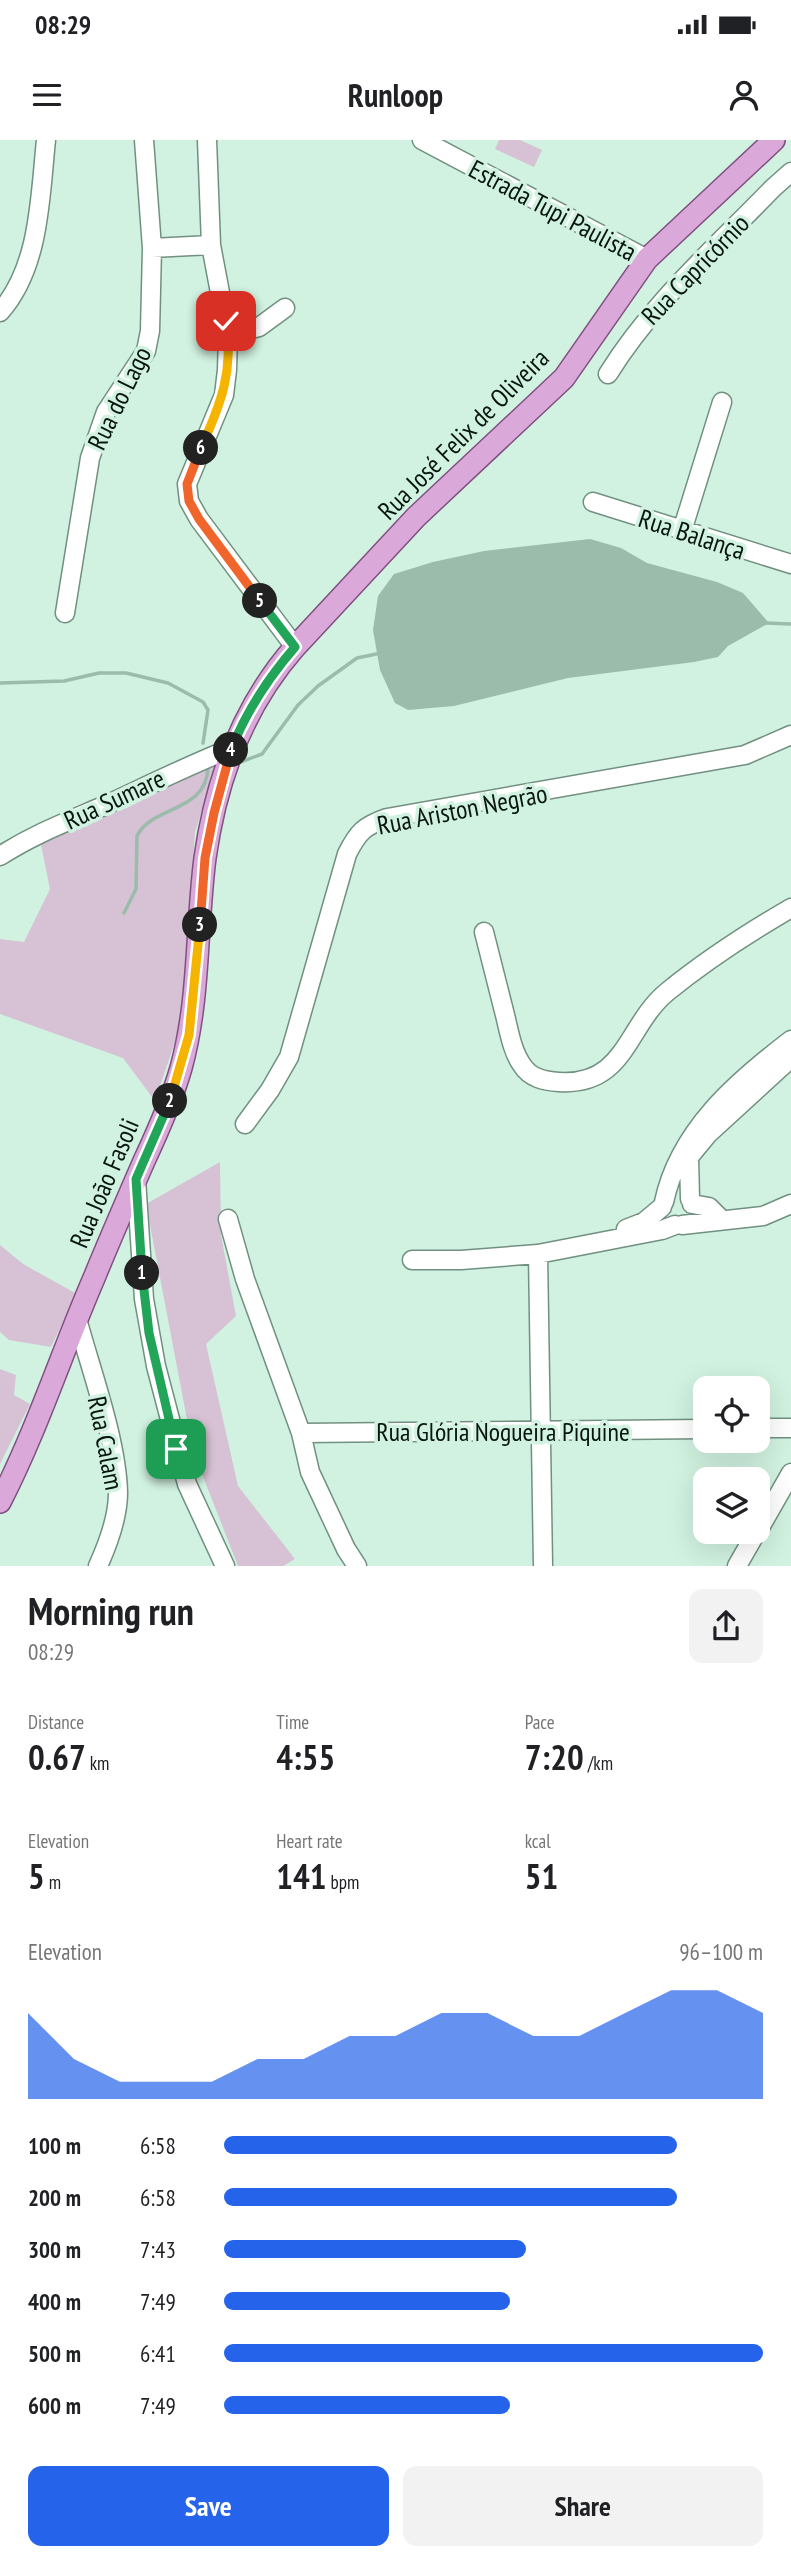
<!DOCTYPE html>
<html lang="en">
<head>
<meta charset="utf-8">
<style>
  :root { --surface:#fff; --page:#f2f2f2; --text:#202124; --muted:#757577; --accent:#2563eb }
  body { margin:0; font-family:"PT Sans Narrow",sans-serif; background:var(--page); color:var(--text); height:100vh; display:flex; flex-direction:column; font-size:26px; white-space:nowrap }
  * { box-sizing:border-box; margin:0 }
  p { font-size:23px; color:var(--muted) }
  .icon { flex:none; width:38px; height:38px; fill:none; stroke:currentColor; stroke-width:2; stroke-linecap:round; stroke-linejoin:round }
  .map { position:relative; height:1426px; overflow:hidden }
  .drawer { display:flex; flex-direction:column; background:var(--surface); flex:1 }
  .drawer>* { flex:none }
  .tools { position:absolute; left:693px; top:1236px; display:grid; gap:14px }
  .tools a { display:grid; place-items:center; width:77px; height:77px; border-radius:14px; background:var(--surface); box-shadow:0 7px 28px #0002; font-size:35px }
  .pin { position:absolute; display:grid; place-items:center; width:60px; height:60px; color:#fff; margin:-30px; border-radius:14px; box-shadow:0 4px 10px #0006 }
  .km { position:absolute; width:35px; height:35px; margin:-18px; border-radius:50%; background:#222; color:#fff; font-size:19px; line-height:35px; text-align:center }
  .round { display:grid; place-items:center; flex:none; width:74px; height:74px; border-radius:14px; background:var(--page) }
  .overview { display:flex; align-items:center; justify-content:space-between; height:119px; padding:0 28px }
  h1 { font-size:38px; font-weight:800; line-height:52px }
  .metrics { display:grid; grid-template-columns:repeat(3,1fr); gap:10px; height:119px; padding:7px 28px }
  .metrics div { display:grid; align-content:center }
  .metrics b { font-size:35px; font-weight:800 }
  .metrics small { font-size:19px; font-weight:400 }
  .metrics p { font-size:19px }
  .chart { height:196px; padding:14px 28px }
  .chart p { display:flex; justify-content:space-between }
  .chart svg { width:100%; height:126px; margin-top:7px; fill:var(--accent); opacity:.7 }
  .action { display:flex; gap:14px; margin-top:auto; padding:14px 28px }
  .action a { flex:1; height:80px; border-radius:14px; background:var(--accent); color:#fff; font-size:28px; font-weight:800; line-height:80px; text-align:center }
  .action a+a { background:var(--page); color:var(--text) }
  ul { padding:0 28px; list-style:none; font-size:23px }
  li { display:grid; grid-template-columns:112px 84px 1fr; align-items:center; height:52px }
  li i { height:18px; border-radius:9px; background:var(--accent) }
  .status { display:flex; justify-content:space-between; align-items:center; height:49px; padding:0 35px; background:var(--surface); direction:ltr }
  .status svg { height:19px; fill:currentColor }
  header { display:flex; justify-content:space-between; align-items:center; height:91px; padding:0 28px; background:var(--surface); font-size:32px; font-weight:800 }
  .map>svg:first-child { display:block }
  .green { fill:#d6c2d4 }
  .water { fill:#9bbcaa }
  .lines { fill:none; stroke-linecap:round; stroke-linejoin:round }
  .stream { stroke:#9bbcaa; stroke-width:3.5 }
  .minor-casing { stroke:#719080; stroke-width:21 }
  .major-casing { stroke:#814f81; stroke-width:24 }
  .minor { stroke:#fff; stroke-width:18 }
  .major { stroke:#daa8d9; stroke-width:21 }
  .split-1-casing { stroke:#fff; stroke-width:14 }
  .split-2-casing { stroke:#fff; stroke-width:14 }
  .split-3-casing { stroke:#fff; stroke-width:14 }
  .split-4-casing { stroke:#fff; stroke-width:14 }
  .split-5-casing { stroke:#fff; stroke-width:14 }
  .split-6-casing { stroke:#fff; stroke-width:14 }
  .split-7-casing { stroke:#fff; stroke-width:14 }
  .split-1 { stroke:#22a559; stroke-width:9 }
  .split-2 { stroke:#22a559; stroke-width:9 }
  .split-3 { stroke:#f5b400; stroke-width:9 }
  .split-4 { stroke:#f0652b; stroke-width:9 }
  .split-5 { stroke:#22a559; stroke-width:9 }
  .split-6 { stroke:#f0652b; stroke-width:9 }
  .split-7 { stroke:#f5b400; stroke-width:9 }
  .labels { text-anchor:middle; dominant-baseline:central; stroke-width:7; stroke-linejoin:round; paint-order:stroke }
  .street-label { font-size:26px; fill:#09150f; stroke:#d1f2e0 }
</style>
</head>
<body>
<div class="status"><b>08:29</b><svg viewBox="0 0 49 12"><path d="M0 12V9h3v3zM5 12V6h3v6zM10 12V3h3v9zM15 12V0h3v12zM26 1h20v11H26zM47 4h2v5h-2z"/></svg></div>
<header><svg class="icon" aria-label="menu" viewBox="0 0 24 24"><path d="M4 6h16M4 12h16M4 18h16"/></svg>Runloop<svg class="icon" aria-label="person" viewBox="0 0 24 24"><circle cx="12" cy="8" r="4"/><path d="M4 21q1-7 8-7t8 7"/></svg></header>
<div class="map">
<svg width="791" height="1426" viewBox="0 0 791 1426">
  <rect width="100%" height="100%" fill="#d1f2e0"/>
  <!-- green -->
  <path class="green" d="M499,0H520L542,10L534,27L495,9Z
    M218,621L195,692L182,881L155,961L123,918L0,874V799L24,802L50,749L40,700L127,668Z
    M220,1022L221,1095L236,1176L206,1204L238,1346L295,1419L283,1426H238L193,1311L146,1064Z
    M0,1105L23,1124L77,1154L51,1207L9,1200L0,1192Z
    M0,1229L16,1235L14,1255L30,1264L0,1324Z"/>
  <!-- water -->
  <path class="water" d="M590,399L621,408L647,423L717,442L743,453L769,483L728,506L718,517L694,522L568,538L454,566L408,570L395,563L380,530L373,490L378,456L394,434L433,422L484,411Z"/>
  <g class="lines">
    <!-- stream -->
    <path class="stream" d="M766,483L791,484
      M0,543L64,541L99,533H126L168,543L203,562L208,570L203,603
      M238,623L262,614L298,565L318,546L357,518L381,513
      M124,773L136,749L137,696C152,665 207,673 208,627"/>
    <defs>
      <path id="minor" d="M207,0L211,105L228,195L227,230L224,255L187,344L189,361L199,379L295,507
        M422,0L647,119
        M152,108L211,105
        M0,172C40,127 40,57 46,0
        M228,195L259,187L285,168
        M608,234C652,163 715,108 773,48L791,32
        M593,362L791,424
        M682,391L722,262
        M65,473L90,318L106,272L146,211L150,191L152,108L144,0
        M0,716C36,693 69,681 108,664C149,645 189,625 232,608
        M484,792C491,819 498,847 505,875C509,891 512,911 522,925C530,938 544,941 559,942C626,946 626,886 667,852C705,821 748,793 791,768
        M245,984L270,950L289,917L347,714C358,692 364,686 387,678L745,615L791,595
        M136,1039L144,1159L156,1226L187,1344L225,1426
        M690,1059L689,1017L708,994L791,918
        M664,1062C679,991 736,942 791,900
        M692,1064L709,1067L722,1080
        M228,1079L245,1139L301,1293L310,1332L346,1409L357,1426
        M682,1085L763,1076L791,1064
        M626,1089L644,1082L662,1067
        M538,1114L543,1426
        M412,1120H461L538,1114L662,1090L675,1085
        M77,1179C91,1230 117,1301 118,1353C118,1378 108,1404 98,1426
        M758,1288H791
        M301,1293L705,1289
        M758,1391L791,1333
        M737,1426L757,1391"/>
      <path id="major" d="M0,1362C37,1290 62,1212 94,1138C110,1099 127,1060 144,1021C158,991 172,960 181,928C200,859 196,788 205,718C216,640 243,566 295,507L416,377L564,238L647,119L774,0"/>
    </defs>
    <!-- minor casing -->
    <use href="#minor" class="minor-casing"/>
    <!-- major casing -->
    <use href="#major" class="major-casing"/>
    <!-- minor -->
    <use href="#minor" class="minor"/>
    <!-- major -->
    <use href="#major" class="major"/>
  </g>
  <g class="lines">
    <defs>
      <path id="split-1" d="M142,1133L149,1193L176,1309"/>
      <path id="split-2" d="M142,1133L136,1039L170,961"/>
      <path id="split-3" d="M170,961L189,895L200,785"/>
      <path id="split-4" d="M200,785L205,718L214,673L231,610"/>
      <path id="split-5" d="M231,610C246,572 269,537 295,507L260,461"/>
      <path id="split-6" d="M201,308L187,344L189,361L199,379L260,461"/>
      <path id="split-7" d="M201,308C221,264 234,230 226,181"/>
    </defs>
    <!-- split-1 casing -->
    <use href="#split-1" class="split-1-casing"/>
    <!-- split-2 casing -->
    <use href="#split-2" class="split-2-casing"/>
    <!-- split-3 casing -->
    <use href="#split-3" class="split-3-casing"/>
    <!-- split-4 casing -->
    <use href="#split-4" class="split-4-casing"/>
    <!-- split-5 casing -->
    <use href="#split-5" class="split-5-casing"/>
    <!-- split-6 casing -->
    <use href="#split-6" class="split-6-casing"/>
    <!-- split-7 casing -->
    <use href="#split-7" class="split-7-casing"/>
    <!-- split-1 -->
    <use href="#split-1" class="split-1"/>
    <!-- split-2 -->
    <use href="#split-2" class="split-2"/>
    <!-- split-3 -->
    <use href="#split-3" class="split-3"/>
    <!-- split-4 -->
    <use href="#split-4" class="split-4"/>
    <!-- split-5 -->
    <use href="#split-5" class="split-5"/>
    <!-- split-6 -->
    <use href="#split-6" class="split-6"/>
    <!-- split-7 -->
    <use href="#split-7" class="split-7"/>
  </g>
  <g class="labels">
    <!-- street labels -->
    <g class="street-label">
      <text transform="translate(553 70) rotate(28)">Estrada Tupi Paulista</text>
      <text transform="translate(695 129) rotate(-46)">Rua Capricórnio</text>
      <text transform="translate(119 258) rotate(-64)">Rua do Lago</text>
      <text transform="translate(463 294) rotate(-45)">Rua José Felix de Oliveira</text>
      <text transform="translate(692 394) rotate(18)">Rua Balança</text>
      <text transform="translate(114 659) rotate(-25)">Rua Sumare</text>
      <text transform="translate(462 669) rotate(-11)">Rua Ariston Negrão</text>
      <text transform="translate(104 1043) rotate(-67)">Rua João Fasoli</text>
      <text x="503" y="1291">Rua Glória Nogueira Piquine</text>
      <text transform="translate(106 1303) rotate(79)">Rua Calam</text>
    </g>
  </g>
</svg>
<div class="tools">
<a><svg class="icon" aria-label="locate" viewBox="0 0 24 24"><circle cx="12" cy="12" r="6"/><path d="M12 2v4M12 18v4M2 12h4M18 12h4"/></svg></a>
<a><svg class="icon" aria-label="layers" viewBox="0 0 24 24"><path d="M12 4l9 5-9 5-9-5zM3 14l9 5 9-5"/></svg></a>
</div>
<div class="pin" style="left:176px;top:1309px;background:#1e9e55"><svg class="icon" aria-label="arrive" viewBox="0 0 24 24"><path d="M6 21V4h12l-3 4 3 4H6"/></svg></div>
<div class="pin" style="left:226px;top:181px;background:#d93025"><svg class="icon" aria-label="check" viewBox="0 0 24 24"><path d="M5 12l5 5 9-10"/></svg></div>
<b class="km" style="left:142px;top:1133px">1</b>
<b class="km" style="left:170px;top:961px">2</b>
<b class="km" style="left:200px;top:785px">3</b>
<b class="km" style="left:231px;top:610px">4</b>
<b class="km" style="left:260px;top:461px">5</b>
<b class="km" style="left:201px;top:308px">6</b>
</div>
<section class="drawer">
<div class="overview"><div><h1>Morning run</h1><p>08:29</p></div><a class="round"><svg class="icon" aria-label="share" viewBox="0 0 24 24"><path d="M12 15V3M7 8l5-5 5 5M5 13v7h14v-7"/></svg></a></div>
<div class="metrics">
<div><p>Distance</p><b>0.67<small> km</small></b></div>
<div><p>Time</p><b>4:55</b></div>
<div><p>Pace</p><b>7:20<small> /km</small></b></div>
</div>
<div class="metrics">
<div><p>Elevation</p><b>5<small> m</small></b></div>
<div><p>Heart rate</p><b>141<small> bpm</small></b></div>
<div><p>kcal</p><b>51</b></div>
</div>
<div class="chart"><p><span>Elevation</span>96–100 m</p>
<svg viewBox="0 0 160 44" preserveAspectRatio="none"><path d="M0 44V14L10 30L20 38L30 38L40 38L50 30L60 30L70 22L80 22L90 14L100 14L110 22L120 22L130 14L140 6L150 6L160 14V44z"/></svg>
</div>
<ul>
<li><b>100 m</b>6:58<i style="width:84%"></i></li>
<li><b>200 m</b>6:58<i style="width:84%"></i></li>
<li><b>300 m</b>7:43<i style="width:56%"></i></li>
<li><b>400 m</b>7:49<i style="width:53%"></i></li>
<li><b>500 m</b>6:41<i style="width:100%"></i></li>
<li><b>600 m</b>7:49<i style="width:53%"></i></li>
</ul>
<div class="action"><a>Save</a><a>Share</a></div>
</section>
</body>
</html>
